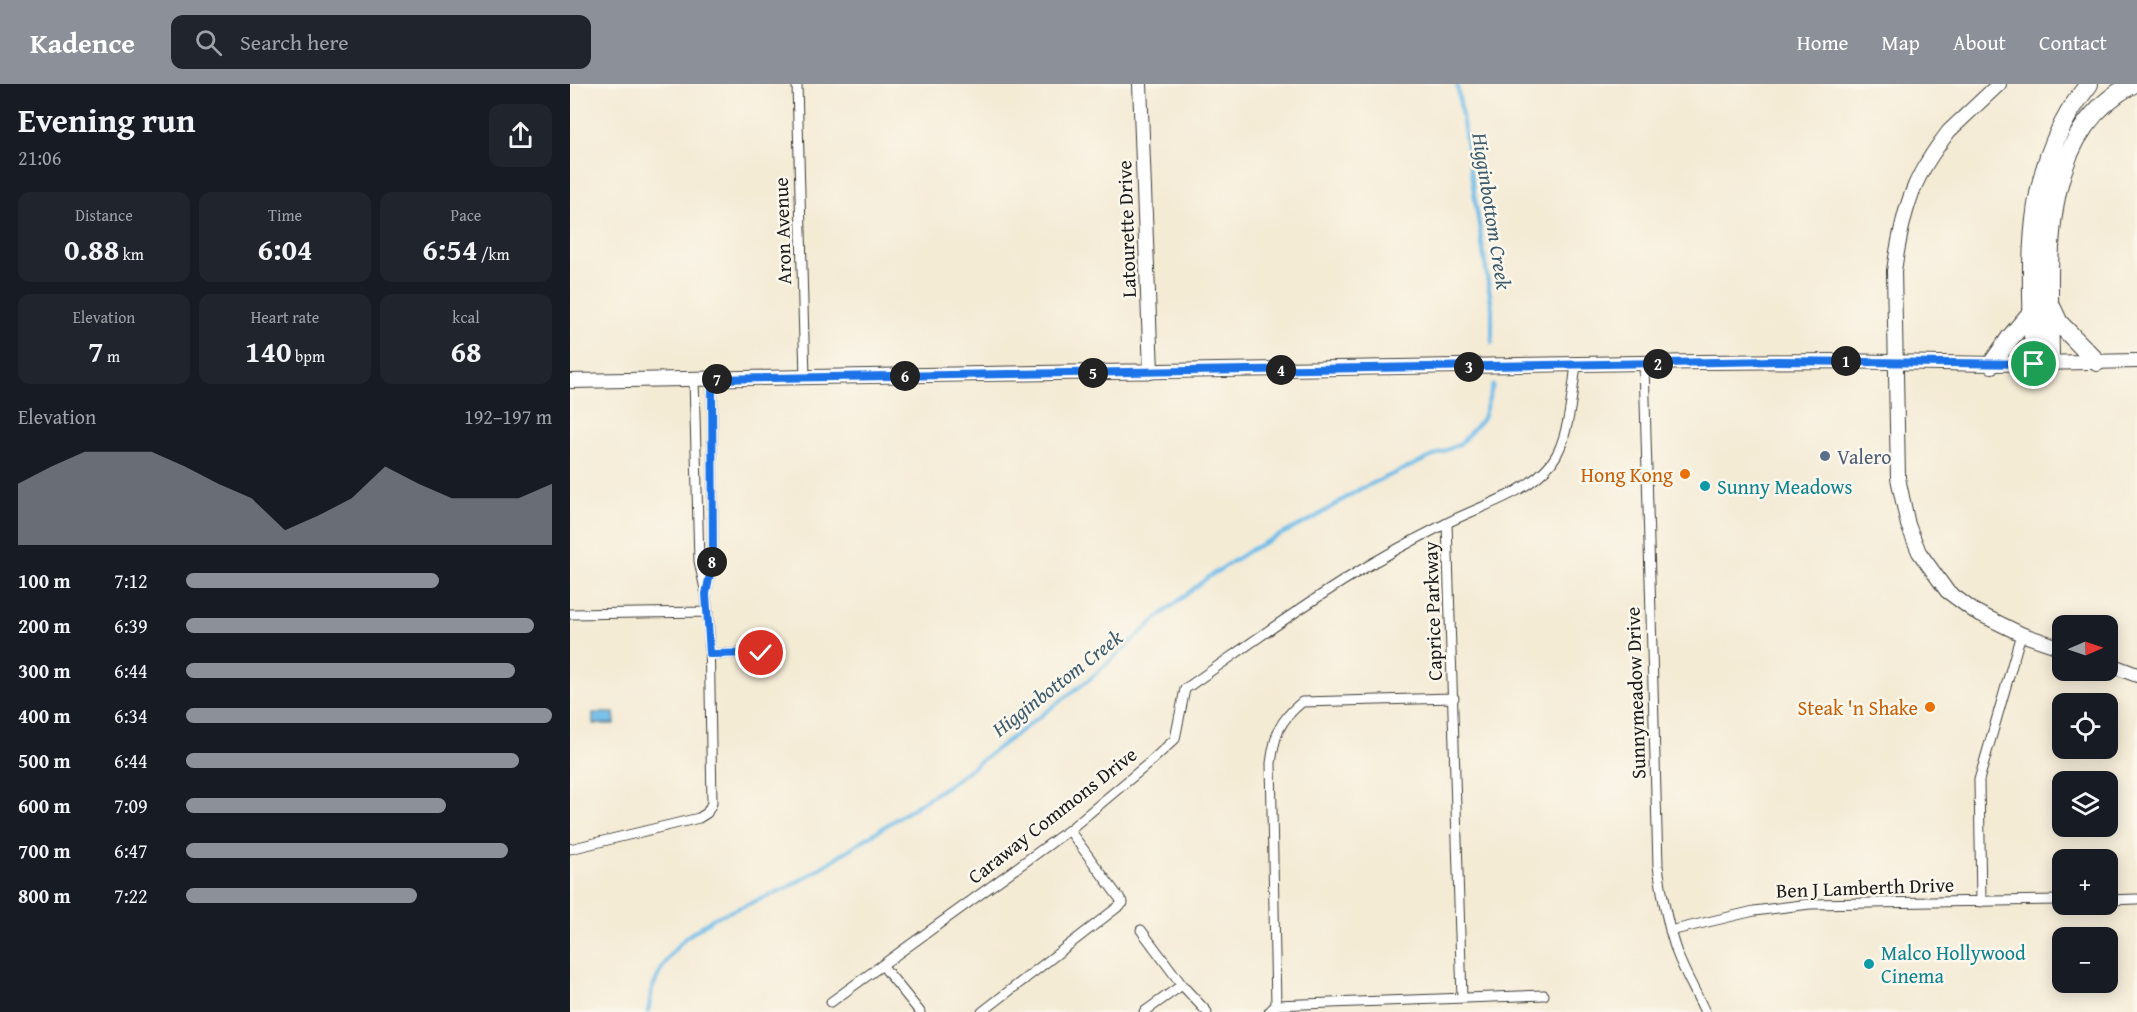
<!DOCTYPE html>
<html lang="en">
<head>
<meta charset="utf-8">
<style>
  :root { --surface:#171b24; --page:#20242c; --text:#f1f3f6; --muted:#9ea1a6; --accent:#8c9099 }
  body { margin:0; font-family:"Gentium Book Plus",serif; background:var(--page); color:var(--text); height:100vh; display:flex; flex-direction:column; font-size:22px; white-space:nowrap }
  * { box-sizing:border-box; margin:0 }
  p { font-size:20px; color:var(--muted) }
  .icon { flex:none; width:33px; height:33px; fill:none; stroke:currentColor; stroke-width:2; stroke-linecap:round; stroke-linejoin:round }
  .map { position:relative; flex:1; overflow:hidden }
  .details { display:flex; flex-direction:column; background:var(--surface); width:570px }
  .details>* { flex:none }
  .needle { width:39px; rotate:88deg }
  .fabs { position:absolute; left:1482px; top:531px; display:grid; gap:12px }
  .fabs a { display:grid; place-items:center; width:66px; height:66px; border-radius:12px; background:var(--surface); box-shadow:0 3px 15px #0003; font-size:30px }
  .pin { position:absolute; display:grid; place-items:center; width:51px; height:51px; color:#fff; margin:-26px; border:3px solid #fff; border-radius:50%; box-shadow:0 2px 6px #0007 }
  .km { position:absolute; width:30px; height:30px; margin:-15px; border-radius:50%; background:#222; color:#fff; font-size:16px; line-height:30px; text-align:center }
  .round { display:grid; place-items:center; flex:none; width:63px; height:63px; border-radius:12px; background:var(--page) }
  .headline { display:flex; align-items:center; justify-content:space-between; height:102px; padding:0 18px }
  h1 { font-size:33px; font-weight:700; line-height:45px }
  .stats { display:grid; grid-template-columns:repeat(3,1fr); gap:9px; height:102px; padding:6px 18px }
  .stats div { display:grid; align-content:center; border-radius:12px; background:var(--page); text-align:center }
  .stats b { font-size:30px; font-weight:700 }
  .stats small { font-size:16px; font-weight:400 }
  .stats p { font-size:16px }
  .chart { height:168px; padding:12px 18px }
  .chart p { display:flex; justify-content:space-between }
  .chart svg { width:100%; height:108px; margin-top:6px; fill:var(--accent); opacity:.7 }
  ul { padding:0 18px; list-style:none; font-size:20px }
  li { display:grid; grid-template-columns:96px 72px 1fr; align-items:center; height:45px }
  li i { height:15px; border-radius:8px; background:var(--accent) }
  header { display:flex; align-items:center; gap:36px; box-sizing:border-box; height:84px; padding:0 30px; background:var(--accent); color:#fff }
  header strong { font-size:28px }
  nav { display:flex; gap:33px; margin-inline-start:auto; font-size:21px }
  .search { width:420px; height:54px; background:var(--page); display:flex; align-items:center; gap:15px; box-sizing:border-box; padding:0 21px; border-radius:12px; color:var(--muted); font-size:22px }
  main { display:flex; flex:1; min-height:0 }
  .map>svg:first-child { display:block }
  .water { fill:#6fbce9; stroke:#466c82; stroke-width:1.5 }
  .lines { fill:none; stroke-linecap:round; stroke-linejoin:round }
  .stream { stroke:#6fbce9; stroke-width:4 }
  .street-casing { stroke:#3c3b38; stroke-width:11 }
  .secondary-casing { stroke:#3c3b38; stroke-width:16 }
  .highway-casing { stroke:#3c3b38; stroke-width:20 }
  .street { stroke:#fff; stroke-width:9 }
  .secondary { stroke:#fff; stroke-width:14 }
  .highway { stroke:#fff; stroke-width:18 }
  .route-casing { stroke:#fff; stroke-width:12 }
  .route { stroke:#1a73e8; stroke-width:8 }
  .service-dot { fill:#5c6f8a; stroke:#fbf7ec; stroke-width:2 }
  .food-dot { fill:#e8710a; stroke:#fbf7ec; stroke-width:2 }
  .culture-dot { fill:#0f9aa8; stroke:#fbf7ec; stroke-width:2 }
  .labels { text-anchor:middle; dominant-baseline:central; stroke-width:5; stroke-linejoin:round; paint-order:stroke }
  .street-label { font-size:20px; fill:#1c1c1c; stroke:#fbf7ec }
  .service-label { font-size:20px; fill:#4e5e75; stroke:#fbf7ec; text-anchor:start }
  .food-label { font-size:20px; fill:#c56008; stroke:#fbf7ec; text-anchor:end }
  .culture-label { font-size:20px; fill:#0d838f; stroke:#fbf7ec; text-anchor:start }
  .water-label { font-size:21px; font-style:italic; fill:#3d5c6e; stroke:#fbf7ec }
</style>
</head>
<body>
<header>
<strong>Kadence</strong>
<div class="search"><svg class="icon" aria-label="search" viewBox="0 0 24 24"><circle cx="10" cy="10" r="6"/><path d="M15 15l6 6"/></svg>Search here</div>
<nav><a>Home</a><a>Map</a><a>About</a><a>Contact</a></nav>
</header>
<main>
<section class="details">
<div class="headline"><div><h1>Evening run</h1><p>21:06</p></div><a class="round"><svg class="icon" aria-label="share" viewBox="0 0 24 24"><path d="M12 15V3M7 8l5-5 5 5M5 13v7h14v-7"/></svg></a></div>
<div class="stats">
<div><p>Distance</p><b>0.88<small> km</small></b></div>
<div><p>Time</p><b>6:04</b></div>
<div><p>Pace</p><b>6:54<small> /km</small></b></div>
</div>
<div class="stats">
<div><p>Elevation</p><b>7<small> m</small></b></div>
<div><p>Heart rate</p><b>140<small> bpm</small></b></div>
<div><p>kcal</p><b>68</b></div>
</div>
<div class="chart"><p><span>Elevation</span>192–197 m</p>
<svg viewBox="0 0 160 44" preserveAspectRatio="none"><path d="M0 44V19L10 12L20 6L30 6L40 6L50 12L60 19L70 25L80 38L90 32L100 25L110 12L120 19L130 25L140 25L150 25L160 19V44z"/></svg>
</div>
<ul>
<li><b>100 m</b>7:12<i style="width:69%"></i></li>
<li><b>200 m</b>6:39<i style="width:95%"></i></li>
<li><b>300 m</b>6:44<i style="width:90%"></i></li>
<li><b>400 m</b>6:34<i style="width:100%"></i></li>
<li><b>500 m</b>6:44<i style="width:91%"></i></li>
<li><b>600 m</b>7:09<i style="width:71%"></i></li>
<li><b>700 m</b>6:47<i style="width:88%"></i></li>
<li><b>800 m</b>7:22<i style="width:63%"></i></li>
</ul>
</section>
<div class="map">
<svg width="1567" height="928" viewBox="0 0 1567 928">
  <rect width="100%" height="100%" fill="#fbf7ec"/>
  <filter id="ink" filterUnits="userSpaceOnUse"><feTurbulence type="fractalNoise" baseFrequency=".0167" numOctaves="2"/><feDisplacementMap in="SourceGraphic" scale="12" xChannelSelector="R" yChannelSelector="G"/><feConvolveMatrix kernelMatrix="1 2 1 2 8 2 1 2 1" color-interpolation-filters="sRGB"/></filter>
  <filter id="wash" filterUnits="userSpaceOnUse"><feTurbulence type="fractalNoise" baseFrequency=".008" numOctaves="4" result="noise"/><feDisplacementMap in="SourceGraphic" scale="24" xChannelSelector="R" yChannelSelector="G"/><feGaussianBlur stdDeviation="1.35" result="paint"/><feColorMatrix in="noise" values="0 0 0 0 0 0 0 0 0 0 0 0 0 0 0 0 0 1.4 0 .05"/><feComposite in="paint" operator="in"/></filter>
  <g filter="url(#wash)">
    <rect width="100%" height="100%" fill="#f4ebd5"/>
    <!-- water -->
    <path class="water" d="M23,629H44L45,640H23Z"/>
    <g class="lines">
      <!-- stream -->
      <path class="stream" d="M887,0L922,224V259
        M78,928L82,905L91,886L100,871L115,854L144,834L215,805L246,787L380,700L521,594L592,530L637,494L682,465L744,434L790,405L890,360L913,334L923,301"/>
    </g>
  </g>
  <g filter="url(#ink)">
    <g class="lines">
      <defs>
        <path id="street" d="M227,0L235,294
          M1074,280L1088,782C1092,811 1097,841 1107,869C1115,890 1126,908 1135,928
          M877,439L892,914
          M137,505L143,475L142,295
          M0,530L138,528
          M140,570L191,569
          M0,765L129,734L137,729L142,719L139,548L136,510L129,477L124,295
          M1538,816L1567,815
          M1411,818L1409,696L1451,550
          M571,846L612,901L637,928
          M1100,847L1184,827L1240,820L1492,816
          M312,881L350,928
          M261,918L499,746L579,679L605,655L615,605C670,567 724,527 781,492C812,473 845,455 877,439C912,421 957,410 982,378C999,356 1002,309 1006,281
          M706,921L974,911
          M412,928L553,819L499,746
          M574,928L612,901
          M699,928L706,921L701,679C705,650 709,637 732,618L884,614"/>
        <path id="secondary" d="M570,0L581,288
          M1429,0L1379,47C1366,64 1352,84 1344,104C1333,130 1328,159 1324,187L1328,394L1338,441L1349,468L1377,507L1404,527L1451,550L1492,564
          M0,297L1131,278L1268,277L1422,280L1567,277
          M1538,580L1567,591"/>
        <path id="highway" d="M1481,222L1489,239L1527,278
          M1480,279C1480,185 1463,52 1563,0
          M1422,280L1440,254L1462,228
          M1464,280C1461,179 1452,83 1519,0"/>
      </defs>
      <!-- street casing -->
      <use href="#street" class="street-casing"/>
      <!-- secondary casing -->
      <use href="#secondary" class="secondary-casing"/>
      <!-- highway casing -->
      <use href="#highway" class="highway-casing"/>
      <!-- street -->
      <use href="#street" class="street"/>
      <!-- secondary -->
      <use href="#secondary" class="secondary"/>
      <!-- highway -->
      <use href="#highway" class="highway"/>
    </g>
  </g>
  <g class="lines" filter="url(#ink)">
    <defs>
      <path id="route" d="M191,569L140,570L136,510L143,475L142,295L1208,277L1464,280"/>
    </defs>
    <!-- route casing -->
    <use href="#route" class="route-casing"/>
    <!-- route -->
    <use href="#route" class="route"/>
  </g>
  <!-- markers -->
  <circle class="service-dot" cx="1255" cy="372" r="6"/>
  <g class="food-dot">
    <circle cx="1115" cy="390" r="6"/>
    <circle cx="1360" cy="623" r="6"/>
  </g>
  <g class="culture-dot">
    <circle cx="1135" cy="402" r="6"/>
    <circle cx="1299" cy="880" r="6"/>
  </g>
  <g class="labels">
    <!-- street labels -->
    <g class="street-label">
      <text transform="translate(556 145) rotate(-92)">Latourette Drive</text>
      <text transform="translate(212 147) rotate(-92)">Aron Avenue</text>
      <text transform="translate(862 527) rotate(-92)">Caprice Parkway</text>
      <text transform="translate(1065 609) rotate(-92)">Sunnymeadow Drive</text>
      <text transform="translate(482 731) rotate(-38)">Caraway Commons Drive</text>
      <text transform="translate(1295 803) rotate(-2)">Ben J Lamberth Drive</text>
    </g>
    <!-- service labels -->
    <g class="service-label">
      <text x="1267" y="372">Valero</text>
    </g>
    <!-- food labels -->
    <g class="food-label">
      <text x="1103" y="390">Hong Kong</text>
      <text x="1348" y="623">Steak 'n Shake</text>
    </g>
    <!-- culture labels -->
    <g class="culture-label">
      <text x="1147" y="402">Sunny Meadows</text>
      <text x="1311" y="868">Malco Hollywood<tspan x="1311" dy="23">Cinema</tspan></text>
    </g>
    <!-- water labels -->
    <g class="water-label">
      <text transform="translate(922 127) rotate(81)">Higginbottom Creek</text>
      <text transform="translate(487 599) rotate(-38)">Higginbottom Creek</text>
    </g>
  </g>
</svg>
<div class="fabs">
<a><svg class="needle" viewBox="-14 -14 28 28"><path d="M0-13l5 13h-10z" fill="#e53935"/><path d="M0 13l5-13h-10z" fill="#9ea1a6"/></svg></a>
<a><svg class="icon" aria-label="locate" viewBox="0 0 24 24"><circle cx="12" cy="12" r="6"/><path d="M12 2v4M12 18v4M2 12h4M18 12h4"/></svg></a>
<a><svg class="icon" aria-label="layers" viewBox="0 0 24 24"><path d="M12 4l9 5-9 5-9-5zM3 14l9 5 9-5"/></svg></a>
<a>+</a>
<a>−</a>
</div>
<div class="pin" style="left:1464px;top:280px;background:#1e9e55"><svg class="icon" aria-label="arrive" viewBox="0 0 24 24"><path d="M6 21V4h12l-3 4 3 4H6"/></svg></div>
<div class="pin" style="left:191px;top:569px;background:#d93025"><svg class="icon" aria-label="check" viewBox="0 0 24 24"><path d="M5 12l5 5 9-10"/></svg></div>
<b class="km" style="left:1276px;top:277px">1</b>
<b class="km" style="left:1088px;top:280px">2</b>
<b class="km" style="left:899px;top:283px">3</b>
<b class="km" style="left:711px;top:286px">4</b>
<b class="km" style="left:523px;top:289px">5</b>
<b class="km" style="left:335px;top:292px">6</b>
<b class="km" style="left:147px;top:295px">7</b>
<b class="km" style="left:142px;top:478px">8</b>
</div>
</main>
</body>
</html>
